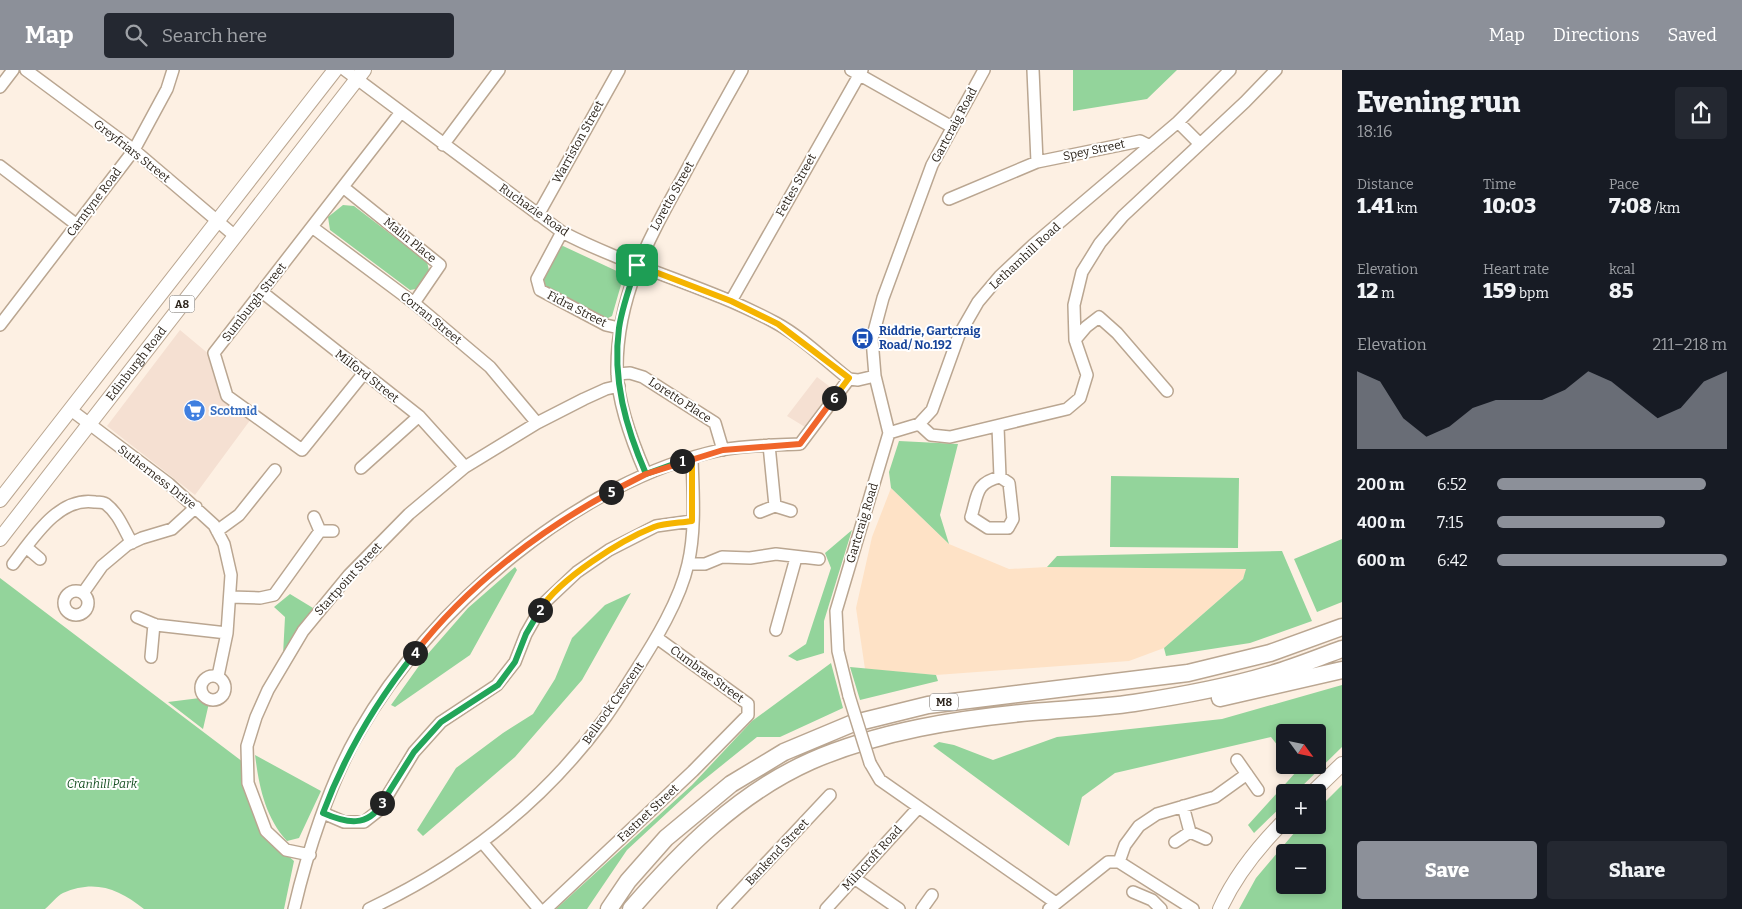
<!DOCTYPE html>
<html lang="en">
<head>
<meta charset="utf-8">
<style>
  :root { --surface:#171b24; --page:#242831; --text:#f1f3f6; --muted:#9ea1a6; --accent:#8c9099 }
  body { margin:0; font-family:Bitter,serif; background:var(--page); color:var(--text); height:100vh; display:flex; flex-direction:column; font-size:19px; white-space:nowrap }
  * { box-sizing:border-box; margin:0 }
  p { font-size:16px; color:var(--muted) }
  .icon { flex:none; width:28px; height:28px; fill:none; stroke:currentColor; stroke-width:2; stroke-linecap:round; stroke-linejoin:round }
  .map { position:relative; flex:1; overflow:hidden }
  .drawer { display:flex; flex-direction:column; background:var(--surface); width:400px }
  .drawer>* { flex:none }
  .needle { width:32px; rotate:123deg }
  .buttons { position:absolute; left:1276px; top:654px; display:grid; gap:10px }
  .buttons a { display:grid; place-items:center; width:50px; height:50px; border-radius:5px; background:var(--surface); box-shadow:0 2px 8px #0003; font-size:25px }
  .pin { position:absolute; display:grid; place-items:center; width:42px; height:42px; color:#fff; margin:-21px; border-radius:10px; box-shadow:0 2px 8px #0006 }
  .km { position:absolute; width:25px; height:25px; margin:-12px; border-radius:50%; background:#222; color:#fff; font-size:14px; line-height:25px; text-align:center }
  .round { display:grid; place-items:center; flex:none; width:52px; height:52px; border-radius:5px; background:var(--page) }
  .overview { display:flex; align-items:center; justify-content:space-between; height:85px; padding:0 15px }
  h1 { font-size:28px; font-weight:800; line-height:38px }
  .stats { display:grid; grid-template-columns:repeat(3,1fr); gap:8px; height:85px; padding:5px 15px }
  .stats div { display:grid; align-content:center }
  .stats b { font-size:21px; font-weight:800 }
  .stats small { font-size:14px; font-weight:400 }
  .stats p { font-size:14px }
  .chart { height:140px; padding:10px 15px }
  .chart p { display:flex; justify-content:space-between }
  .chart svg { width:100%; height:90px; margin-top:5px; fill:var(--accent); opacity:.7 }
  .action { display:flex; gap:10px; margin-top:auto; padding:10px 15px }
  .action a { flex:1; height:58px; border-radius:5px; background:var(--accent); color:#fff; font-size:20px; font-weight:800; line-height:58px; text-align:center }
  .action a+a { background:var(--page); color:var(--text) }
  ul { padding:0 15px; list-style:none; font-size:16px }
  li { display:grid; grid-template-columns:80px 60px 1fr; align-items:center; height:38px }
  li i { height:12px; border-radius:6px; background:var(--accent) }
  header { display:flex; align-items:center; gap:30px; box-sizing:border-box; height:70px; padding:0 25px; background:var(--accent); color:#fff }
  header strong { font-size:24px }
  nav { display:flex; gap:28px; margin-inline-start:auto; font-size:18px }
  .search { width:350px; height:45px; background:var(--page); display:flex; align-items:center; gap:12px; box-sizing:border-box; padding:0 18px; border-radius:5px; color:var(--muted); font-size:19px }
  main { display:flex; flex:1; min-height:0 }
  .map>svg:first-child { display:block }
  .commercial { fill:#f5e0d2 }
  .built { fill:#fee2c6 }
  .green { fill:#93d49b; fill-rule:evenodd }
  .lines { fill:none; stroke-linecap:round; stroke-linejoin:round }
  .minor-casing { stroke:#baa691; stroke-width:14 }
  .major-casing { stroke:#baa691; stroke-width:16 }
  .highway-casing { stroke:#baa691; stroke-width:19 }
  .minor { stroke:#fff; stroke-width:11 }
  .major { stroke:#fff; stroke-width:14 }
  .highway { stroke:#fff; stroke-width:16 }
  .minor-bridge-casing { stroke:#baa691; stroke-width:14; stroke-linecap:butt }
  .minor-bridge { stroke:#fff; stroke-width:11 }
  .split-1-casing { stroke:#fff; stroke-width:10 }
  .split-2-casing { stroke:#fff; stroke-width:10 }
  .split-3-casing { stroke:#fff; stroke-width:10 }
  .split-4-casing { stroke:#fff; stroke-width:10 }
  .split-5-casing { stroke:#fff; stroke-width:10 }
  .split-6-casing { stroke:#fff; stroke-width:10 }
  .split-7-casing { stroke:#fff; stroke-width:10 }
  .split-1 { stroke:#22a559; stroke-width:6 }
  .split-2 { stroke:#f5b400; stroke-width:6 }
  .split-3 { stroke:#22a559; stroke-width:6 }
  .split-4 { stroke:#22a559; stroke-width:6 }
  .split-5 { stroke:#f0652b; stroke-width:6 }
  .split-6 { stroke:#f0652b; stroke-width:6 }
  .split-7 { stroke:#f5b400; stroke-width:6 }
  .labels { text-anchor:middle; dominant-baseline:central; stroke-width:4; stroke-linejoin:round; paint-order:stroke }
  .shield { fill:#fff; stroke:#6c6660; stroke-width:1 }
  .shield-label { font-size:11px; font-weight:bold; fill:#2d251c }
  .street-label { font-size:12px; fill:#2d251c; stroke:#fff }
  .transit-label { font-size:12px; font-weight:bold; fill:#164399; stroke:#fff; text-anchor:start }
  .shop-label { font-size:12px; font-weight:bold; fill:#366cbe; stroke:#fff; text-anchor:start }
  .park-label { font-size:12px; font-style:italic; fill:#195125; stroke:#fff }
</style>
</head>
<body>
<header>
<strong>Map</strong>
<div class="search"><svg class="icon" aria-label="search" viewBox="0 0 24 24"><circle cx="10" cy="10" r="6"/><path d="M15 15l6 6"/></svg>Search here</div>
<nav><a>Map</a><a>Directions</a><a>Saved</a></nav>
</header>
<main>
<div class="map">
<svg width="1342" height="839" viewBox="0 0 1342 839">
  <rect width="100%" height="100%" fill="#fdf0e3"/>
  <!-- commercial -->
  <path class="commercial" d="M180,260L210,285L209,290L219,322L251,349L195,425L107,356Z
    M817,307L833,319L805,357L787,346Z"/>
  <!-- built -->
  <path class="built" d="M891,418L949,474L1009,499L1047,497L1247,499L1243,509L1164,578L1129,591L936,605L865,599L856,538L872,467Z"/>
  <!-- green -->
  <path class="green" d="M1073,0H1177L1147,29L1073,41Z
    M343,135L354,136L427,192L429,200L416,219L410,220L330,160L328,147Z
    M563,176L621,203L623,208L612,246L606,249L545,218L543,209L557,178Z
    M899,371L958,374L940,445L949,474L891,418L889,402Z
    M1111,406L1239,408L1238,478L1110,477Z
    M852,460L824,551V583L797,591L788,586L806,574L831,498L825,483Z
    M1342,469V532L1317,542L1294,489Z
    M1282,481L1312,551L1250,573L1166,586L1164,578L1243,509L1246,499L1047,497L1057,486Z
    M515,497L517,500L470,585L395,637L391,635L426,586L468,538Z
    M0,508L243,692L245,714L279,778L294,791L284,839H144C119,819 95,809 63,823C57,826 51,834 45,839H0Z
    M631,523L582,610L515,687L423,766L417,760L456,698L503,663L533,644L555,609L572,568L605,535Z
    M290,524L313,538L283,585L285,547L274,537Z
    M831,593L843,638L780,667H757L695,717L627,780L587,839H556L692,715L752,651Z
    M850,597L936,605L938,611L860,630Z
    M1342,615V677L1296,722H1285V733L1254,763L1248,755L1297,701L1292,695H1318V662H1285V685L1271,667L1115,703L1082,727L1069,776L933,676L939,672L954,675L993,690L1057,667L1222,649Z
    M200,628L209,633L203,659L168,632Z
    M255,685L321,721L299,768L287,771C265,747 259,716 255,685Z
    M1342,715V839H1239L1256,808L1300,756L1318,755V739ZM1285,782H1318V815H1285Z"/>
  <g class="lines">
    <defs>
      <path id="minor" d="M26,0L134,80L235,166
        M345,0L562,162C631,198 708,216 776,253C802,267 826,291 849,309L858,310L875,306
        M851,0L952,57
        M1033,0L1037,92
        M0,17L13,0
        M1178,52L1199,73
        M443,75L499,0
        M0,96L77,155
        M343,117L440,195L414,233
        M949,129L1037,92L1140,71L1150,76
        M538,145L619,0
        M312,157L414,233L490,297L537,353
        M562,162L537,209L540,220L606,255L619,258
        M262,222L419,346L465,397
        M731,231L862,0
        M0,255L134,80L167,19L173,0
        M1075,270L1086,257L1099,247L1117,263L1167,321
        M364,303L302,380L227,326L214,283L401,42
        M617,304L630,303L643,307L715,353L723,380
        M71,340L169,414L214,455L224,474L231,505L227,563L218,606
        M919,354L931,365L950,367L1067,339L1080,328L1087,305L1075,270L1074,235L1082,202L1100,173L1123,146L1245,32L1276,0
        M998,357L1000,407
        M889,363L919,354L932,340L959,265L978,232L1000,206L1033,175L1178,52L1230,0
        M769,375L775,436
        M361,398L419,346
        M646,404C633,374 618,335 617,302C616,227 648,170 683,107C702,71 722,36 742,0
        M1000,407L1009,413L1013,449L1008,458H988L971,447C978,425 975,413 1000,407Z
        M760,442L775,436L791,441
        M217,461L239,445L275,400
        M320,461H333
        M26,477L40,489
        M13,494C33,468 59,426 95,432C99,432 103,432 106,434C119,444 124,460 132,473
        M688,494H705L722,487L750,488L776,484L819,489
        M64 533a12 12 0 1 1 24 0a12 12 0 1 1-24 0Z
        M83,523L102,496L127,475L142,468L172,459L196,437
        M230,527L260,528L274,525L320,461L314,447
        M137,547L156,555L227,563
        M776,560L796,488
        M151,587L154,554
        M201 618a12 12 0 1 1 24 0a12 12 0 1 1-24 0Z
        M849,626L838,581L836,541L889,363L875,306L872,269L883,228L932,95L984,0
        M1237,690L1258,720
        M870,693L880,710L1056,833
        M1183,736L1190,762
        M323,743L344,752H364L378,741L414,682L441,652L497,615L515,592L526,564L543,534L577,502L609,480L656,456L692,451
        M482,772L539,839
        M1175,772L1190,762L1206,769
        M310,785L286,780L266,761L248,713L247,676L256,647L268,620L303,561L349,505L409,444L465,397L537,353L584,329L606,319L619,316
        M1119,792L1125,775L1139,756L1157,744L1215,727L1247,704
        M854,808L899,839
        M1133,822L1152,830L1161,839
        M294,839C307,783 330,712 359,662C430,538 579,410 721,380C747,375 774,375 800,374L849,309
        M369,839C460,796 541,734 602,652C614,636 624,619 635,602C655,571 680,530 688,494C696,460 693,422 692,388
        M546,839L693,701L748,645V634L657,568
        M723,839L830,725
        M826,839L918,738
        M922,839L932,825
        M1049,839L1108,792H1119L1193,839"/>
      <g id="major">
        <path d="M0,430L335,0"/>
        <path id="s1" d="M0,469L364,0"/>
        <path d="M1313,722L1342,694"/>
        <path d="M1220,839C1235,806 1259,776 1285,750"/>
      </g>
      <path id="highway" d="M1220,628L1342,600
        M609,839L628,811L666,768L731,714L784,682L851,654L928,635L1188,603L1270,583L1342,557
        M631,839C682,780 739,723 811,691C880,661 957,649 1032,642C1066,639 1100,638 1134,633C1179,626 1224,618 1268,605C1293,598 1317,588 1342,579"/>
    </defs>
    <!-- minor casing -->
    <use href="#minor" class="minor-casing"/>
    <!-- major casing -->
    <use href="#major" class="major-casing"/>
    <!-- highway casing -->
    <use href="#highway" class="highway-casing"/>
    <!-- minor -->
    <use href="#minor" class="minor"/>
    <!-- major -->
    <use href="#major" class="major"/>
    <!-- highway -->
    <use href="#highway" class="highway"/>
    <defs>
      <path id="minor-bridge" d="M849,626L870,693"/>
    </defs>
    <!-- minor-bridge casing -->
    <use href="#minor-bridge" class="minor-bridge-casing"/>
    <!-- minor-bridge -->
    <use href="#minor-bridge" class="minor-bridge"/>
  </g>
  <g class="lines">
    <defs>
      <path id="split-1" d="M637,195C630,215 622,237 619,258C612,309 626,358 646,404L682,391"/>
      <path id="split-2" d="M540,540C559,509 621,470 654,457C665,453 680,453 692,451V388L682,391"/>
      <path id="split-3" d="M382,733L414,682L441,652L498,615L515,592L526,564L540,540"/>
      <path id="split-4" d="M382,733C368,758 346,753 323,743C345,684 376,632 415,583"/>
      <path id="split-5" d="M415,583C466,517 537,462 611,422"/>
      <path id="split-6" d="M611,422L646,404L723,380L800,374L834,328"/>
      <path id="split-7" d="M637,195L731,231L778,254L849,308L834,328"/>
    </defs>
    <!-- split-1 casing -->
    <use href="#split-1" class="split-1-casing"/>
    <!-- split-2 casing -->
    <use href="#split-2" class="split-2-casing"/>
    <!-- split-3 casing -->
    <use href="#split-3" class="split-3-casing"/>
    <!-- split-4 casing -->
    <use href="#split-4" class="split-4-casing"/>
    <!-- split-5 casing -->
    <use href="#split-5" class="split-5-casing"/>
    <!-- split-6 casing -->
    <use href="#split-6" class="split-6-casing"/>
    <!-- split-7 casing -->
    <use href="#split-7" class="split-7-casing"/>
    <!-- split-1 -->
    <use href="#split-1" class="split-1"/>
    <!-- split-2 -->
    <use href="#split-2" class="split-2"/>
    <!-- split-3 -->
    <use href="#split-3" class="split-3"/>
    <!-- split-4 -->
    <use href="#split-4" class="split-4"/>
    <!-- split-5 -->
    <use href="#split-5" class="split-5"/>
    <!-- split-6 -->
    <use href="#split-6" class="split-6"/>
    <!-- split-7 -->
    <use href="#split-7" class="split-7"/>
  </g>
  <!-- icons -->
  <defs>
    <symbol id="bus-disc" viewBox="-11 -11 22 22"><circle r="9.5" fill="#1a4fb4" stroke="#fff"/><path d="M-5-6H5V4H4V6H2V4H-2V6H-4V4H-5ZM-3.5-4V0h7V-4ZM-3.5 1.2v1.5H-2V1.2ZM2 1.2v1.5H3.5V1.2Z" fill="#fff"/></symbol>
    <symbol id="supermarket-disc" viewBox="-11 -11 22 22"><circle r="9.5" fill="#3f7fe0" stroke="#fff"/><path d="M-6-5.5h2.5l.6 2H6L4.5 2H-2.5L-4.4-4H-6ZM-1.5 3.2a1.3 1.3 0 1 0 .1 0ZM3 3.2a1.3 1.3 0 1 0 .1 0Z" fill="#fff"/></symbol>
  </defs>
  <g fill-rule="evenodd">
    <use href="#bus-disc" x="850" y="256" width="25" height="25"/>
    <use href="#supermarket-disc" x="182" y="328" width="25" height="25"/>
  </g>
  <g class="labels">
    <!-- shield labels -->
    <g class="shield">
      <rect x="169.5" y="225.5" width="25" height="17" rx="4"/>
      <rect x="930" y="623.5" width="28" height="17" rx="4"/>
    </g>
    <g class="shield-label">
      <text x="182" y="234">A8</text>
      <text x="944" y="632">M8</text>
    </g>
    <!-- street labels -->
    <g class="street-label">
      <text transform="translate(954 55) rotate(-62)">Gartcraig Road</text>
      <text transform="translate(578 72) rotate(-61)">Warriston Street</text>
      <text transform="translate(1094 80) rotate(-12)">Spey Street</text>
      <text transform="translate(132 81) rotate(38)">Greyfriars Street</text>
      <text transform="translate(796 115) rotate(-61)">Fettes Street</text>
      <text transform="translate(672 126) rotate(-61)">Loretto Street</text>
      <text transform="translate(94 132) rotate(-53)">Carntyne Road</text>
      <text transform="translate(534 140) rotate(35)">Ruchazie Road</text>
      <text transform="translate(410 170) rotate(39)">Malin Place</text>
      <text transform="translate(1025 186) rotate(-43)">Lethamhill Road</text>
      <text transform="translate(254 232) rotate(-52)">Sumburgh Street</text>
      <text transform="translate(577 239) rotate(27)">Fidra Street</text>
      <text transform="translate(431 248) rotate(39)">Corran Street</text>
      <text stroke="none"><textPath href="#s1" startOffset="222">Edinburgh Road</textPath></text>
      <text transform="translate(367 306) rotate(38)">Milford Street</text>
      <text transform="translate(680 330) rotate(33)">Loretto Place</text>
      <text transform="translate(157 407) rotate(38)">Sutherness Drive</text>
      <text transform="translate(862 453) rotate(-73)">Gartcraig Road</text>
      <text transform="translate(348 509) rotate(-48)">Startpoint Street</text>
      <text transform="translate(707 604) rotate(36)">Cumbrae Street</text>
      <text transform="translate(613 633) rotate(-55)">Bellrock Crescent</text>
      <text transform="translate(648 743) rotate(-43)">Fastnet Street</text>
      <text transform="translate(777 782) rotate(-47)">Bankend Street</text>
      <text transform="translate(872 788) rotate(-48)">Milncroft Road</text>
    </g>
    <!-- transit labels -->
    <g class="transit-label">
      <text x="879" y="261">Riddrie, Gartcraig<tspan x="879" dy="14">Road/ No.192</tspan></text>
    </g>
    <!-- shop labels -->
    <g class="shop-label">
      <text x="210" y="341">Scotmid</text>
    </g>
    <!-- park labels -->
    <g class="park-label">
      <text x="102" y="714">Cranhill Park</text>
    </g>
  </g>
</svg>
<div class="buttons">
<a><svg class="needle" viewBox="-14 -14 28 28"><path d="M0-13l5 13h-10z" fill="#e53935"/><path d="M0 13l5-13h-10z" fill="#9ea1a6"/></svg></a>
<a>+</a>
<a>−</a>
</div>
<div class="pin" style="left:637px;top:195px;background:#1e9e55"><svg class="icon" aria-label="arrive" viewBox="0 0 24 24"><path d="M6 21V4h12l-3 4 3 4H6"/></svg></div>
<b class="km" style="left:682px;top:391px">1</b>
<b class="km" style="left:540px;top:540px">2</b>
<b class="km" style="left:382px;top:733px">3</b>
<b class="km" style="left:415px;top:583px">4</b>
<b class="km" style="left:611px;top:422px">5</b>
<b class="km" style="left:834px;top:328px">6</b>
</div>
<section class="drawer">
<div class="overview"><div><h1>Evening run</h1><p>18:16</p></div><a class="round"><svg class="icon" aria-label="share" viewBox="0 0 24 24"><path d="M12 15V3M7 8l5-5 5 5M5 13v7h14v-7"/></svg></a></div>
<div class="stats">
<div><p>Distance</p><b>1.41<small> km</small></b></div>
<div><p>Time</p><b>10:03</b></div>
<div><p>Pace</p><b>7:08<small> /km</small></b></div>
</div>
<div class="stats">
<div><p>Elevation</p><b>12<small> m</small></b></div>
<div><p>Heart rate</p><b>159<small> bpm</small></b></div>
<div><p>kcal</p><b>85</b></div>
</div>
<div class="chart"><p><span>Elevation</span>211–218 m</p>
<svg viewBox="0 0 160 44" preserveAspectRatio="none"><path d="M0 44V6L10 11L20 29L30 38L40 33L50 24L60 20L70 20L80 20L90 15L100 6L110 11L120 20L130 29L140 24L150 11L160 6V44z"/></svg>
</div>
<ul>
<li><b>200 m</b>6:52<i style="width:91%"></i></li>
<li><b>400 m</b>7:15<i style="width:73%"></i></li>
<li><b>600 m</b>6:42<i style="width:100%"></i></li>
</ul>
<div class="action"><a>Save</a><a>Share</a></div>
</section>
</main>
</body>
</html>
